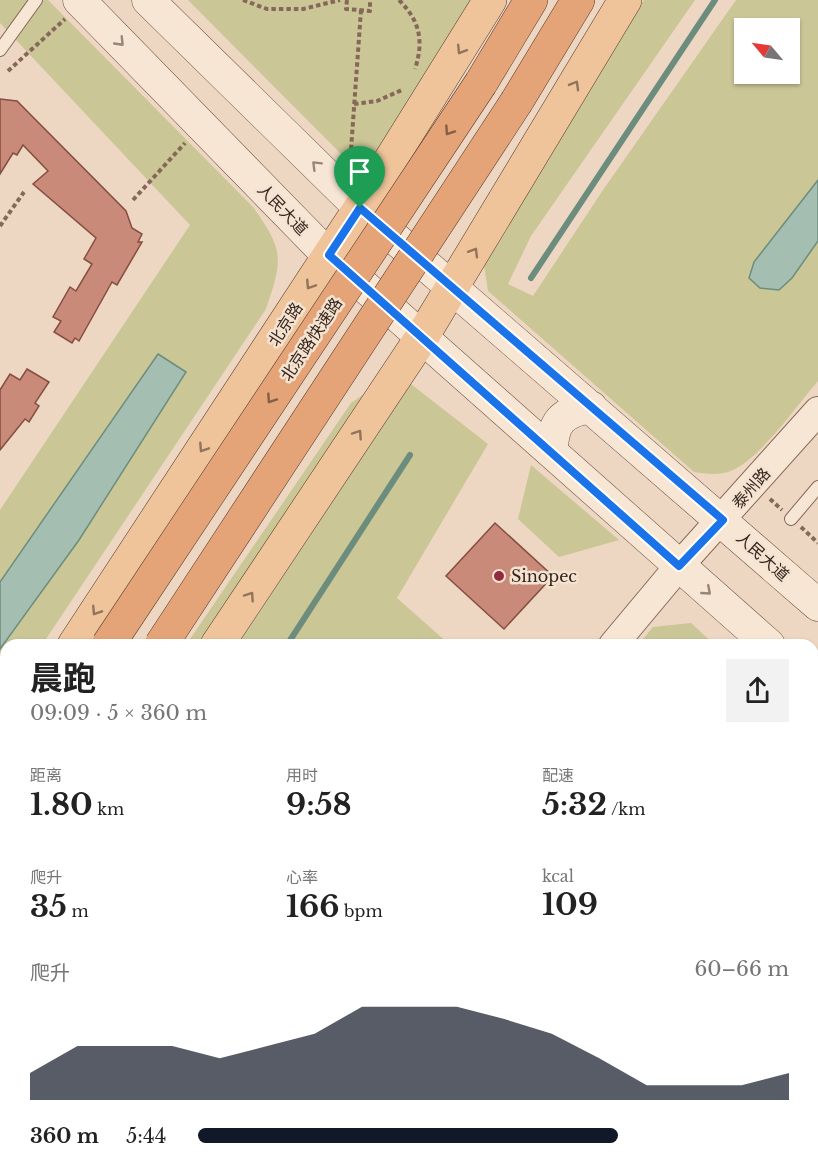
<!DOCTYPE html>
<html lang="zh">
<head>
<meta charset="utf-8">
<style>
  :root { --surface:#fff; --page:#f2f2f2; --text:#222; --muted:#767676; --accent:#111827 }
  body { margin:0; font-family:"Libre Baskerville","Noto Sans SC",serif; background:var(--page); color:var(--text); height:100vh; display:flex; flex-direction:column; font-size:22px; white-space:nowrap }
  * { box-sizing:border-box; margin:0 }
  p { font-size:20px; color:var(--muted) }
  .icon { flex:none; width:33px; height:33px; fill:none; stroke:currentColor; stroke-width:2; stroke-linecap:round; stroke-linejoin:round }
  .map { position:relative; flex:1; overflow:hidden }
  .sheet { position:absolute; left:0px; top:639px; width:819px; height:532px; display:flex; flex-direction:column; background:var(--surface); border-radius:18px 18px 0 0; box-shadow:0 2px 4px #0004 }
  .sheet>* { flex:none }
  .needle { width:39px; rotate:299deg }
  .fabs { position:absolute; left:734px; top:18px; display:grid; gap:12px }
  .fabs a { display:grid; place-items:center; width:66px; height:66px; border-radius:0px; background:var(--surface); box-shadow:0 2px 4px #0004; font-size:30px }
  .pin { position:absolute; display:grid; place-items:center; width:51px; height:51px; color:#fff; margin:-62px -26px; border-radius:50% 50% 50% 0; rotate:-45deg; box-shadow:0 0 6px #0007 }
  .pin .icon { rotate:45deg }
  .round { display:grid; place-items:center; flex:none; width:63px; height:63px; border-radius:0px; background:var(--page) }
  .summary { display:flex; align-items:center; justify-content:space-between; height:102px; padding:0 30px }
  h1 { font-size:33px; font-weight:700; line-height:45px }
  .metrics { display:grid; grid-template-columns:repeat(3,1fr); gap:9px; height:102px; padding:6px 30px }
  .metrics div { display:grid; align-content:center }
  .metrics b { font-size:30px; font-weight:700 }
  .metrics small { font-size:16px; font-weight:400 }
  .metrics p { font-size:16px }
  .chart { height:168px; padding:12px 30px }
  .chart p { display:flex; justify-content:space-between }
  .chart svg { width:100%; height:108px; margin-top:6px; fill:var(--accent); opacity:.7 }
  ul { padding:0 30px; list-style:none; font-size:20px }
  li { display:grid; grid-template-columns:96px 72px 1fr; align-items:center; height:45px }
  li i { height:15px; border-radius:8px; background:var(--accent) }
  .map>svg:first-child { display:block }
  .green { fill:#cac696; fill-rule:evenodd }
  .water { fill:#a4bfb2; stroke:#6c8d7e; stroke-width:1.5 }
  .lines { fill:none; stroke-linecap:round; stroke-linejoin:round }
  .stream { stroke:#6c8d7e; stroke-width:6 }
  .building { fill:#ca8a79; stroke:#844e40; stroke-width:1.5 }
  .service-casing { stroke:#86685a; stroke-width:14 }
  .tertiary-casing { stroke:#86685a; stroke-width:30 }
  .secondary-casing { stroke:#684a3d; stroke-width:33 }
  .primary-casing { stroke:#54382e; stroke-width:34 }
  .trunk-casing { stroke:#54382e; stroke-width:34 }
  .path { stroke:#86685a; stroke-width:4; stroke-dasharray:4.5 3; stroke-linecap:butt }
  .service { stroke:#f8e6d5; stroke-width:12 }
  .tertiary { stroke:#f8e6d5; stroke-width:28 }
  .secondary { stroke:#f8e6d5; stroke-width:32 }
  .primary { stroke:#efc49a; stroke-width:33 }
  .trunk { stroke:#e4a477; stroke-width:33 }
  .trunk-bridge-casing { stroke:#54382e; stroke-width:34; stroke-linecap:butt }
  .trunk-bridge { stroke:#e4a477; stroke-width:33 }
  .oneway { stroke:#978679 }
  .oneway2 { stroke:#92745c }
  .oneway3 { stroke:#845e46 }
  .route-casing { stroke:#fff; stroke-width:12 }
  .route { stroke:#1a73e8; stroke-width:8 }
  .poi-dot { fill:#932b40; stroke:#f4e3d1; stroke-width:2 }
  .labels { text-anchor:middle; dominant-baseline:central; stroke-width:5; stroke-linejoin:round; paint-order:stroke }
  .street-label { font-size:16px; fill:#36251d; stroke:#f4e3d1 }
  .poi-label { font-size:16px; fill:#36251d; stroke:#f4e3d1; text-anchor:start }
</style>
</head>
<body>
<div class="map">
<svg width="818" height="1171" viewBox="0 0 818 1171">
  <rect width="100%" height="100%" fill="#edd7c2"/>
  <!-- green -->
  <path class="green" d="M0,0H48L253,207C284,250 283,259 266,309L42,645H6V699L0,707V510L190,225L0,23Z
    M188,0H476L387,144L361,174Z
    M644,0H695L531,236L508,284L533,296L603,190L736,0H818V381C798,404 762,456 735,469C723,476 707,474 694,472L488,291L482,252L579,81ZM744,28H789V74H744Z
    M383,381H407L488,444L397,598L450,645H186L351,403Z
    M531,465L619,540L559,557L518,519Z
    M691,623L715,645H638L653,627Z
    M813,731L818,736V1171H194L198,1166H813Z
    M6,903V1166H158L154,1171H0V911Z"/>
  <!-- water -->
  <path class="water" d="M818,180V241L792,278L779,290L760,288L749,278L754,262Z
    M158,354L186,372L79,540L0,649V582Z"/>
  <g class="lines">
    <!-- stream -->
    <path class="stream" d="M531,278L715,0
      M287,645L410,455
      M0,1054L6,1046"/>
  </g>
  <!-- building -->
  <path class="building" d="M0,99L17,101L126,211L132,228L142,234L138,242H142L117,285L112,282L79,341L75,338L72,343L54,332L61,321L53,317L70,287L76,291L92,264L84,259L96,238L33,184L48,171L23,145L17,155L13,153L0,174Z
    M27,369L49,382L35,403L39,406L29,422L25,419L0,450V390L10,374L20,380Z
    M495,523L553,576L504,629L446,576Z"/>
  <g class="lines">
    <defs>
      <path id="service" d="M0,50L36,0
        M791,519L818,487"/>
      <path id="tertiary" d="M613,645L679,566L818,411
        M172,1171L176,1166"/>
      <path id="secondary" d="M79,0L320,247L769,645
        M148,0L360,208L818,605
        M552,452C552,422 562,412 591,407
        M813,683L818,688"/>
      <path id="primary" d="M74,645L368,196L490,0
        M217,645L422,337L625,0
        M0,753L6,745
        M0,964L6,955"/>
      <path id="trunk" d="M481,83L531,0
        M517,101L578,0
        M0,808L6,799
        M0,888L6,880"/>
    </defs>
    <!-- service casing -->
    <use href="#service" class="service-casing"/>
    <!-- tertiary casing -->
    <use href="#tertiary" class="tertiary-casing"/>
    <!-- secondary casing -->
    <use href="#secondary" class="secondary-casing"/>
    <!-- primary casing -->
    <use href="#primary" class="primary-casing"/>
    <!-- trunk casing -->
    <use href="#trunk" class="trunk-casing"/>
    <!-- path -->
    <path class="path" d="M243,0L267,9H303L340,0
      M347,0L346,9L370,11V0
      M399,0C420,21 424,41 415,69
      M8,71L65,19
      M354,104L377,101L402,90
      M350,164L361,10
      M133,200L185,143
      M0,226L24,192
      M770,499L782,510
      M801,527L818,543"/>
    <!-- service -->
    <use href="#service" class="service"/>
    <!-- tertiary -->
    <use href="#tertiary" class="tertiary"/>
    <!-- secondary -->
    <use href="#secondary" class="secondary"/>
    <!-- primary -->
    <use href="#primary" class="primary"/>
    <!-- trunk -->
    <use href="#trunk" class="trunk"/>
    <defs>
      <path id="trunk-bridge" d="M108,645L481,83
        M161,645L517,101"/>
    </defs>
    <!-- trunk-bridge casing -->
    <use href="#trunk-bridge" class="trunk-bridge-casing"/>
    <!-- trunk-bridge -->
    <use href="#trunk-bridge" class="trunk-bridge"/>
  </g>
  <!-- one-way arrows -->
  <defs><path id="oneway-chevron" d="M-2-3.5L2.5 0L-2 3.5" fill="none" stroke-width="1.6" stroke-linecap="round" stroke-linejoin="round" transform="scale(1.5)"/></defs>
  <g class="oneway">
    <use href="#oneway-chevron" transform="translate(120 42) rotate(46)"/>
    <use href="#oneway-chevron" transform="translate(316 165) rotate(-135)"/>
    <use href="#oneway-chevron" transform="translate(707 591) rotate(41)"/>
  </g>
  <g class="oneway2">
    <use href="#oneway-chevron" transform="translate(461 50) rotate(122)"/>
    <use href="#oneway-chevron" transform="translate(575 85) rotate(-60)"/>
    <use href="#oneway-chevron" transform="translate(474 252) rotate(-59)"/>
    <use href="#oneway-chevron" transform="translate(310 285) rotate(123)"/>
    <use href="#oneway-chevron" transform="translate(358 434) rotate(-56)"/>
    <use href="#oneway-chevron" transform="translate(203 448) rotate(123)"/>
    <use href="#oneway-chevron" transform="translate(250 596) rotate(-56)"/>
    <use href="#oneway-chevron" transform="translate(96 611) rotate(123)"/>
  </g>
  <g class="oneway3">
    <use href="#oneway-chevron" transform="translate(449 131) rotate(124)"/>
    <use href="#oneway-chevron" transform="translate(271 399) rotate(124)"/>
  </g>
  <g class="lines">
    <defs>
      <path id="route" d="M360,208L723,520L679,566L329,255Z"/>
    </defs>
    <!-- route casing -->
    <use href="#route" class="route-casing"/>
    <!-- route -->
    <use href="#route" class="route"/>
  </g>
  <!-- markers -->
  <circle class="poi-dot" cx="499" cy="576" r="6"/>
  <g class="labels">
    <!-- street labels -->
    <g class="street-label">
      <text transform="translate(283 209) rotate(46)">人民大道</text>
      <text transform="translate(285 324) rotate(-57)">北京路</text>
      <text transform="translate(311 339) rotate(-56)">北京路快速路</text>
      <text transform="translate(751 488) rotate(-49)">泰州路</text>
      <text transform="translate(763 556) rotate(42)">人民大道</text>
    </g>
    <!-- poi labels -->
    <g class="poi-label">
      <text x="511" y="576">Sinopec</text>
    </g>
  </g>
</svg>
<div class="fabs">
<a><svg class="needle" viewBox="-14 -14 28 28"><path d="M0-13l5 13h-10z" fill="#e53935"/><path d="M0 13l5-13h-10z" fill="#767676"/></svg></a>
</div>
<div class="pin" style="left:360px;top:208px;background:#1e9e55"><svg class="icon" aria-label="arrive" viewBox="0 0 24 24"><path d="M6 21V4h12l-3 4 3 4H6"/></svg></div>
<section class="sheet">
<div class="summary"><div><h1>晨跑</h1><p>09:09 · 5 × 360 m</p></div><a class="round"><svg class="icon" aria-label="share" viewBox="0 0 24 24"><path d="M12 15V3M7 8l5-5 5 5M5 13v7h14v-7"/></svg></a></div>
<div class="metrics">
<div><p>距离</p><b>1.80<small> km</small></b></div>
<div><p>用时</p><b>9:58</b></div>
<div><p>配速</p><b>5:32<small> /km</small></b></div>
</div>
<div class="metrics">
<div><p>爬升</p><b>35<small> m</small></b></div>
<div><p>心率</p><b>166<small> bpm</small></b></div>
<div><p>kcal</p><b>109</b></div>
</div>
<div class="chart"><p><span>爬升</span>60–66 m</p>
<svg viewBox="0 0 160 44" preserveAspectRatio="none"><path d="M0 44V33L10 22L20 22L30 22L40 27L50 22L60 17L70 6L80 6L90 6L100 11L110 17L120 27L130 38L140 38L150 38L160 33V44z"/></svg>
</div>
<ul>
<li><b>360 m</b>5:44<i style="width:71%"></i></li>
</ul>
</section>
</div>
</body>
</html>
